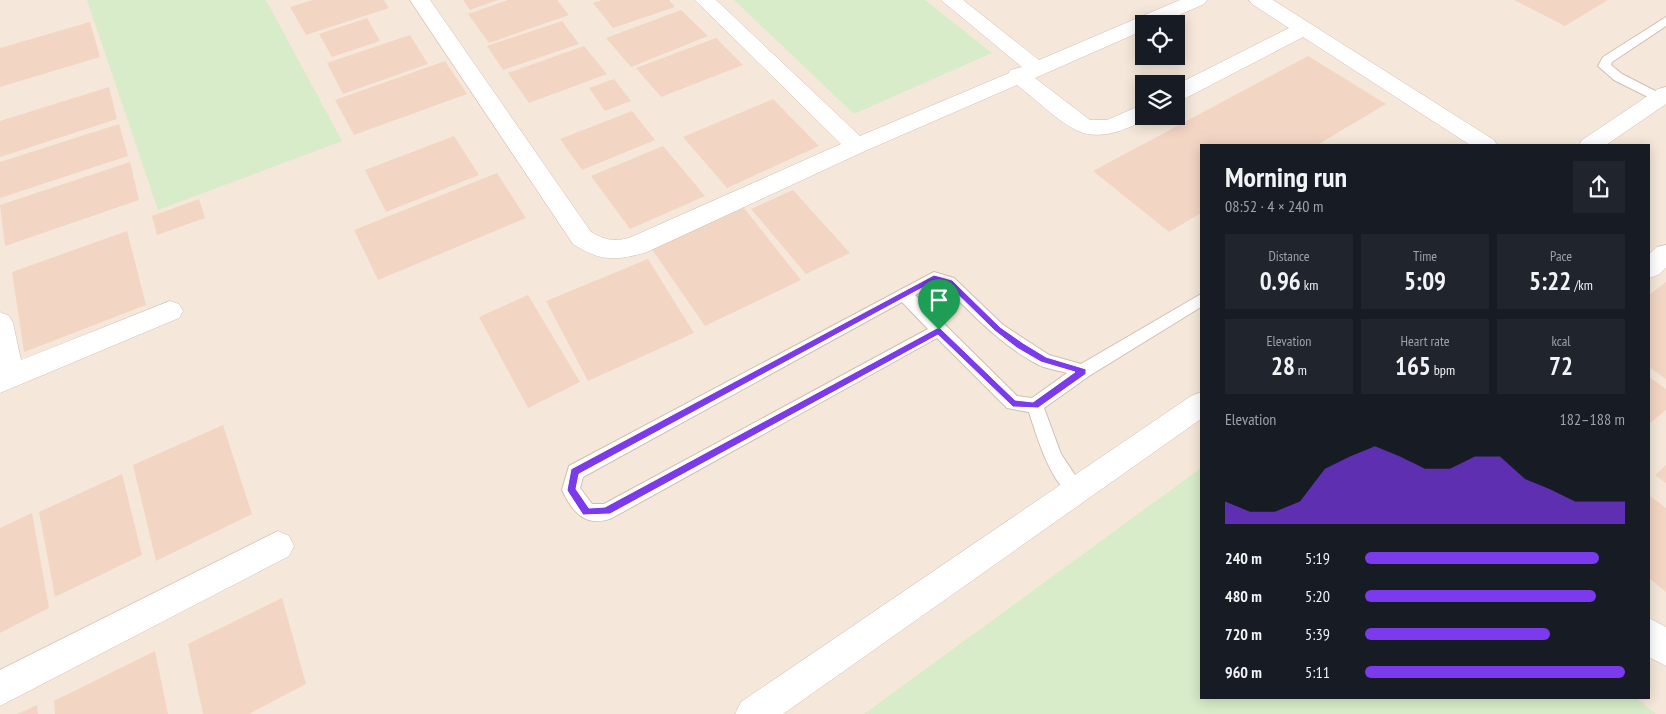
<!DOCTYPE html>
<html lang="en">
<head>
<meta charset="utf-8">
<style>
  :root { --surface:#171b24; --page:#20242c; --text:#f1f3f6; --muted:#9ea1a6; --accent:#7c3aed }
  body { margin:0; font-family:"PT Sans Narrow",sans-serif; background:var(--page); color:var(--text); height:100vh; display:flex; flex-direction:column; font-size:19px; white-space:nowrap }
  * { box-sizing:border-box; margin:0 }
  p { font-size:16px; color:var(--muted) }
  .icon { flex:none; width:28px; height:28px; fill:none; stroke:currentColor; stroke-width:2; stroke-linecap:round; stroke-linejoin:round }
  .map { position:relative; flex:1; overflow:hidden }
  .details { position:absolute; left:1200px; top:144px; width:450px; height:555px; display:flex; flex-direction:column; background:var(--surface); border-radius:0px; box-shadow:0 2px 12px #0003 }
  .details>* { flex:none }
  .fabs { position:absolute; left:1135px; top:15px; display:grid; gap:10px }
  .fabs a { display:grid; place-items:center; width:50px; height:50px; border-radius:0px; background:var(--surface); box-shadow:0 2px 12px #0003; font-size:25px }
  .pin { position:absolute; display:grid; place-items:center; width:42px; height:42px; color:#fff; margin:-51px -21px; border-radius:50% 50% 50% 0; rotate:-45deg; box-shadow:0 0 5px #0007 }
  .pin .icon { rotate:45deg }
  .round { display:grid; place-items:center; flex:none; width:52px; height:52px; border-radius:0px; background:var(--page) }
  .headline { display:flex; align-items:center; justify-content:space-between; height:85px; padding:0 25px }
  h1 { font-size:28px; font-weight:700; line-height:38px }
  .figures { display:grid; grid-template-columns:repeat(3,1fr); gap:8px; height:85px; padding:5px 25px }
  .figures div { display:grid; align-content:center; border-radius:0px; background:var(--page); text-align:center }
  .figures b { font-size:25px; font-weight:700 }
  .figures small { font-size:14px; font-weight:400 }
  .figures p { font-size:14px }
  .chart { height:140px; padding:10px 25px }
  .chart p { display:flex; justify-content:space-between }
  .chart svg { width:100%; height:90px; margin-top:5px; fill:var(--accent); opacity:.7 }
  ul { padding:0 25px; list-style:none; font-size:16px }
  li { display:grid; grid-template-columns:80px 60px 1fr; align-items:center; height:38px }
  li i { height:12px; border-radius:6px; background:var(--accent) }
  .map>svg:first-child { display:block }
  .residential { fill:#f5e8da; fill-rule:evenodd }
  .green { fill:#d8ecc9 }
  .building { fill:#f3d5c3 }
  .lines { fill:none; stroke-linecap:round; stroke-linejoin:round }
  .lane-casing { stroke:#d1beb0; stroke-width:2 }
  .street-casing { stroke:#d1beb0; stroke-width:1 }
  .lane { fill:#fff; fill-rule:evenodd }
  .street { fill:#fff; fill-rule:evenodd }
  .route { fill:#7c3aed; stroke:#fff; fill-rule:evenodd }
</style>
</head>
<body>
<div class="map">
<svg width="1666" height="714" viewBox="0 0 1666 714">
  <rect width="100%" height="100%" fill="#fdf6ec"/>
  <!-- residential -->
  <path class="residential" d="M0,0H1666V714H0ZM1144,24H1176V56H1144ZM1144,84H1176V116H1144ZM1201,145H1649V698H1201Z"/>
  <!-- green -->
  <path class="green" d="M87,0H266L342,141L158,210Z
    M734,0H925L992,53L854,114Z
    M1201,468V698H1636L1656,714H864Z"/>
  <!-- building -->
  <path class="building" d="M313,0H384L389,8L306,35L290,7Z
    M463,0H498L470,10Z
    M508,0H557L569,15L489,43L468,14Z
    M602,0H669L675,7L613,28L593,3Z
    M1514,0H1608L1565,26Z
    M681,10L708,36L631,67L606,38Z
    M367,18L380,41L332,57L319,34Z
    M562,21L579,44L503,70L487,46Z
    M90,22L100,57L0,87V48Z
    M410,35L428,64L343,94L327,63Z
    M716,38L743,65L661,97L636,68Z
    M584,46L607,74L529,103L508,73Z
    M1308,56L1386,104L1317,145H1201V213L1169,232L1093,171Z
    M445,61L467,94L354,135L335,100Z
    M614,79L631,101L605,111L589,88Z
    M109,87L117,119L0,157V121Z
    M773,99L819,146L727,188L683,137Z
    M632,111L655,140L582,170L560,139Z
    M119,124L128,156L0,198V162Z
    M454,136L479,175L386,212L365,170Z
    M663,146L705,196L630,229L591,176Z
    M130,162L139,200L5,246L0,205Z
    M497,173L526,218L378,280L354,230Z
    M793,190L850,253L806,274L751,209Z
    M199,199L205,218L157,235L152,216Z
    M744,208L801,280L705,326L651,248Z
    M127,231L146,305L24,352L12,272Z
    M648,259L694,333L588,381L546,301Z
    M1666,282V379L1649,367V295Z
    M528,295L580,382L528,408L479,317Z
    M1649,377L1666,389V410L1649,424Z
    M223,425L252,514L156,561L133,465Z
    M1666,465V483L1655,475Z
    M122,474L142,555L55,597L39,512Z
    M1649,495L1666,508V592L1649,578Z
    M32,513L49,608L0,633V528Z
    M282,598L306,684L249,714H203L188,644Z
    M155,651L168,714H55L54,701Z
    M37,705L38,714H17Z"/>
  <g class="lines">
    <defs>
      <path id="lane" d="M1666,17V26L1612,62L1611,65L1622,74L1665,96L1666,100L1660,103L1614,80L1598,66L1603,57Z
        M934,272L954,278L1003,325L1049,355L1081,364L1201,294V307L1089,376L1044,408L1061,454L1085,490L1082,496L1076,498C1052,489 1036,434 1029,412L1007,408L937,338L612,518C586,528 573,513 562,490L569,466ZM936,284L944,286C973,315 1001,345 1037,364C1046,369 1058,370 1067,373L1032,398L1017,396L915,295ZM902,302L928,329L604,504H592L580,488L583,477Z"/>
      <path id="street" d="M410,0H430L591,232C605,240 613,242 629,238L841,144L695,0H716L860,136L1009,73L1010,70L1022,67L941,0H963L1039,60L1180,0H1207L1204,4L1159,24H1144V30L1035,78L1090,120H1107L1144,104V116H1152C1082,155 1072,128 1017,85L865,151L647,252C616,261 601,262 573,244Z
        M1249,0H1273L1494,140L1497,145H1470L1303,37L1184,99L1176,101V85L1289,28L1252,4Z
        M1666,87V104L1606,145H1579L1582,140L1658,89Z
        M1666,245V268L1658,275L1649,278V254L1657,247Z
        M170,301L179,304L183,311L179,318L0,393V312L9,316L13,323L21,360Z
        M1201,392V419L783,714H735L741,702L1191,396Z
        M278,531L289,536L294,546L289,556L0,706V670Z
        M1649,618L1666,627V666L1649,657Z"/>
    </defs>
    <!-- lane casing -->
    <use href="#lane" class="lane-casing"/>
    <!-- street casing -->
    <use href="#street" class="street-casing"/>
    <!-- lane -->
    <use href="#lane" class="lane"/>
    <!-- street -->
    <use href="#street" class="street"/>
  </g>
  <!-- route -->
  <path class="route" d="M934,275L952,280L1000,327L1023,343L1046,357L1086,369V374L1038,408L1013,407L938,335L610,514L583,515L568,492L567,490L571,469ZM935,281L947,284L995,331L1017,348L1041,362L1075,372L1033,402L1015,400L939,327L605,507L589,508L576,489L579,474Z"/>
</svg>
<div class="fabs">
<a><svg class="icon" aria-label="locate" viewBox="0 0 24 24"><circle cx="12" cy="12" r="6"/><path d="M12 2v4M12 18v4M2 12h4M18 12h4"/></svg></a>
<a><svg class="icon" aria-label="layers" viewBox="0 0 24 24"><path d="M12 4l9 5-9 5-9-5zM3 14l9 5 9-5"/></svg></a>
</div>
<div class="pin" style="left:939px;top:330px;background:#1e9e55"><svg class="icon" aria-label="arrive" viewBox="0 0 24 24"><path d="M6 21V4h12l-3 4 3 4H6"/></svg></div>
<section class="details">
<div class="headline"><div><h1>Morning run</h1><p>08:52 · 4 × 240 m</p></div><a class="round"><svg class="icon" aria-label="share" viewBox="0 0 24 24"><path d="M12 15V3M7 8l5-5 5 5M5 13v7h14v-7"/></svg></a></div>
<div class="figures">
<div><p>Distance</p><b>0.96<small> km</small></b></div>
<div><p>Time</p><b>5:09</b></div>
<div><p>Pace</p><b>5:22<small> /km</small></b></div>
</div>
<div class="figures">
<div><p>Elevation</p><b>28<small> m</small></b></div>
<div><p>Heart rate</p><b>165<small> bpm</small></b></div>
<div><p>kcal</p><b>72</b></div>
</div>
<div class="chart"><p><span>Elevation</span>182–188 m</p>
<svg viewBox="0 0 160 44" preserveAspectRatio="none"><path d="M0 44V33L10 38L20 38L30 33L40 17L50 11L60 6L70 11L80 17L90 17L100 11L110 11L120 22L130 27L140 33L150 33L160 33V44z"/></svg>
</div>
<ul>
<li><b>240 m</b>5:19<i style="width:90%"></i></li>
<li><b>480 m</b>5:20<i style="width:89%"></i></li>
<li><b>720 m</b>5:39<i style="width:71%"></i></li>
<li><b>960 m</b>5:11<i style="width:100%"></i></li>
</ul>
</section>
</div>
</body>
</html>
